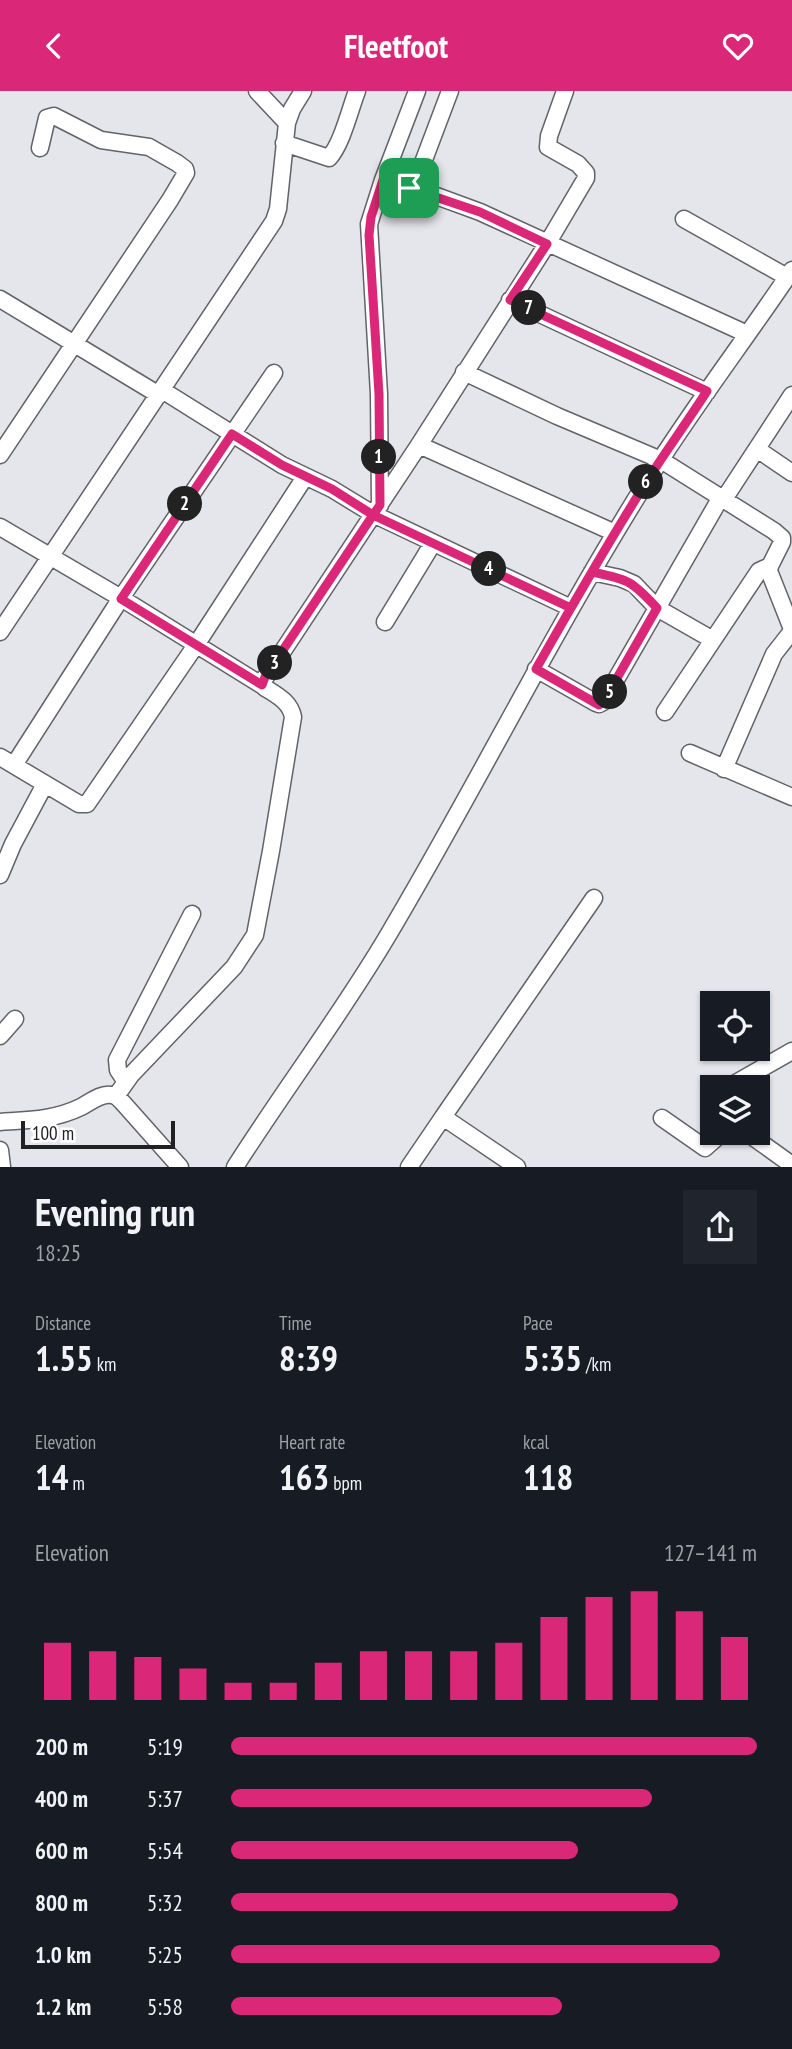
<!DOCTYPE html>
<html lang="en">
<head>
<meta charset="utf-8">
<style>
  :root { --surface:#171b24; --page:#20242c; --text:#f1f3f6; --muted:#9ea1a6; --accent:#db2777 }
  body { margin:0; font-family:"PT Sans Narrow",sans-serif; background:var(--page); color:var(--text); height:100vh; display:flex; flex-direction:column; font-size:26px; white-space:nowrap }
  * { box-sizing:border-box; margin:0 }
  p { font-size:23px; color:var(--muted) }
  .icon { flex:none; width:38px; height:38px; fill:none; stroke:currentColor; stroke-width:2; stroke-linecap:round; stroke-linejoin:round }
  .map { position:relative; height:1076px; overflow:hidden }
  .sheet { display:flex; flex-direction:column; background:var(--surface); flex:1 }
  .sheet>* { flex:none }
  .fabs { position:absolute; left:700px; top:900px; display:grid; gap:14px }
  .fabs a { display:grid; place-items:center; width:70px; height:70px; border-radius:0px; background:var(--surface); box-shadow:0 2px 5px #0004; font-size:35px }
  .scale { position:absolute; left:21px; bottom:18px; width:154px; box-sizing:border-box; padding-left:7px; border:4px solid #212124; border-top:0; font-size:19px; line-height:24px; white-space:nowrap; color:#212124; -webkit-text-stroke:5px #fff; paint-order:stroke }
  .pin { position:absolute; display:grid; place-items:center; width:60px; height:60px; color:#fff; margin:-30px; border-radius:14px; box-shadow:0 4px 10px #0006 }
  .km { position:absolute; width:35px; height:35px; margin:-18px; border-radius:50%; background:#222; color:#fff; font-size:19px; line-height:35px; text-align:center }
  .round { display:grid; place-items:center; flex:none; width:74px; height:74px; border-radius:0px; background:var(--page) }
  .head { display:flex; align-items:center; justify-content:space-between; height:119px; padding:0 35px }
  h1 { font-size:38px; font-weight:800; line-height:52px }
  .metrics { display:grid; grid-template-columns:repeat(3,1fr); gap:10px; height:119px; padding:7px 35px }
  .metrics div { display:grid; align-content:center }
  .metrics b { font-size:35px; font-weight:800 }
  .metrics small { font-size:19px; font-weight:400 }
  .metrics p { font-size:19px }
  .chart { height:196px; padding:14px 35px }
  .chart p { display:flex; justify-content:space-between }
  .chart svg { width:100%; height:126px; margin-top:7px; stroke:var(--accent); stroke-width:6 }
  ul { padding:0 35px; list-style:none; font-size:23px }
  li { display:grid; grid-template-columns:112px 84px 1fr; align-items:center; height:52px }
  li i { height:18px; border-radius:9px; background:var(--accent) }
  header { display:flex; justify-content:space-between; align-items:center; height:91px; padding:0 35px; background:var(--accent); color:#fff; font-size:32px; font-weight:800 }
  .map>svg:first-child { display:block }
  .lines { fill:none; stroke-linecap:round; stroke-linejoin:round }
  .minor-casing { stroke:#626269; stroke-width:19 }
  .minor { stroke:#fff; stroke-width:16 }
  .route-casing { stroke:#fff; stroke-width:14 }
  .route { stroke:#db2777; stroke-width:9 }
</style>
</head>
<body>
<header><svg class="icon" aria-label="back" viewBox="0 0 24 24"><path d="M15 5l-7 7 7 7"/></svg>Fleetfoot<svg class="icon" aria-label="heart" viewBox="0 0 24 24"><path d="M12 20l-8-8c-3-5 5-10 8-4 3-6 11-1 8 4z"/></svg></header>
<div class="map">
<svg width="792" height="1076" viewBox="0 0 792 1076">
  <rect width="100%" height="100%" fill="#e5e5ec"/>
  <g class="lines">
    <defs>
      <path id="minor" d="M257,0L287,32
        M284,52L329,67C342,53 350,18 357,0
        M383,89L431,103L480,121L747,243
        M413,98L450,0
        M684,128L787,186
        M0,208L159,304
        M510,209L707,301
        M464,281L557,325L661,369L774,440L782,447V451L770,475L769,480L792,538
        M162,299L282,374L332,398L373,423L571,517
        M419,354L615,442
        M757,358L792,382
        M0,364L170,109L186,82L185,78L177,72L149,56L101,49L54,25L47,27L40,57
        M724,408L792,304
        M380,414L379,303L369,133L383,89L417,0
        M0,436L121,507L263,595
        M592,481L620,487L634,493L657,517L713,549
        M385,531L433,452
        M0,541L274,130L278,118L287,32L292,18L303,0
        M536,578L596,612L599,613L603,611L721,406
        M665,621L759,480L770,475
        M690,662L792,706
        M0,666L79,713H87L196,554L305,386
        M14,674L121,507L274,282
        M724,678L774,563L792,540
        M0,784L13,753L45,693
        M0,945L15,928
        M126,991L118,979L117,969L192,823
        M729,996L792,960
        M116,1005L131,984L234,876L255,844L271,760L293,626C290,610 276,604 264,596L263,590L419,354L547,153L586,87V82L578,73L548,56L549,45L565,0
        M443,1026L594,807
        M662,1027L705,1057L723,1041
        M0,1031C29,1029 54,1029 81,1016C89,1012 101,1002 111,1004C117,1004 120,1009 124,1013L180,1076
        M746,1041L792,1074
        M0,1059L2,1076
        M235,1076C284,999 340,925 387,846C475,698 551,544 642,398C688,323 743,252 792,179
        M409,1076L443,1026L517,1076"/>
    </defs>
    <!-- minor casing -->
    <use href="#minor" class="minor-casing"/>
    <!-- minor -->
    <use href="#minor" class="minor"/>
  </g>
  <g class="lines">
    <defs>
      <path id="route" d="M409,97L383,89L371,126L369,144L379,303L380,414L373,424L332,398L282,374L232,343L121,508L262,594L265,586L373,424L571,517L592,481C629,489 631,489 657,517L605,608L599,614L536,578C570,518 605,457 642,398C662,365 686,333 707,300L510,209L547,153L480,121L409,97"/>
    </defs>
    <!-- route casing -->
    <use href="#route" class="route-casing"/>
    <!-- route -->
    <use href="#route" class="route"/>
  </g>
</svg>
<div class="fabs">
<a><svg class="icon" aria-label="locate" viewBox="0 0 24 24"><circle cx="12" cy="12" r="6"/><path d="M12 2v4M12 18v4M2 12h4M18 12h4"/></svg></a>
<a><svg class="icon" aria-label="layers" viewBox="0 0 24 24"><path d="M12 4l9 5-9 5-9-5zM3 14l9 5 9-5"/></svg></a>
</div>
<div class="scale">100 m</div>
<div class="pin" style="left:409px;top:97px;background:#1e9e55"><svg class="icon" aria-label="arrive" viewBox="0 0 24 24"><path d="M6 21V4h12l-3 4 3 4H6"/></svg></div>
<b class="km" style="left:379px;top:366px">1</b>
<b class="km" style="left:185px;top:413px">2</b>
<b class="km" style="left:275px;top:572px">3</b>
<b class="km" style="left:489px;top:478px">4</b>
<b class="km" style="left:610px;top:601px">5</b>
<b class="km" style="left:646px;top:391px">6</b>
<b class="km" style="left:529px;top:217px">7</b>
</div>
<section class="sheet">
<div class="head"><div><h1>Evening run</h1><p>18:25</p></div><a class="round"><svg class="icon" aria-label="share" viewBox="0 0 24 24"><path d="M12 15V3M7 8l5-5 5 5M5 13v7h14v-7"/></svg></a></div>
<div class="metrics">
<div><p>Distance</p><b>1.55<small> km</small></b></div>
<div><p>Time</p><b>8:39</b></div>
<div><p>Pace</p><b>5:35<small> /km</small></b></div>
</div>
<div class="metrics">
<div><p>Elevation</p><b>14<small> m</small></b></div>
<div><p>Heart rate</p><b>163<small> bpm</small></b></div>
<div><p>kcal</p><b>118</b></div>
</div>
<div class="chart"><p><span>Elevation</span>127–141 m</p>
<svg viewBox="0 0 160 44" preserveAspectRatio="none"><path d="M5 44V24M15 44V27M25 44V29M35 44V33M45 44V38M55 44V38M65 44V31M75 44V27M85 44V27M95 44V27M105 44V24M115 44V15M125 44V8M135 44V6M145 44V13M155 44V22"/></svg>
</div>
<ul>
<li><b>200 m</b>5:19<i style="width:100%"></i></li>
<li><b>400 m</b>5:37<i style="width:80%"></i></li>
<li><b>600 m</b>5:54<i style="width:66%"></i></li>
<li><b>800 m</b>5:32<i style="width:85%"></i></li>
<li><b>1.0 km</b>5:25<i style="width:93%"></i></li>
<li><b>1.2 km</b>5:58<i style="width:63%"></i></li>
</ul>
</section>
</body>
</html>
